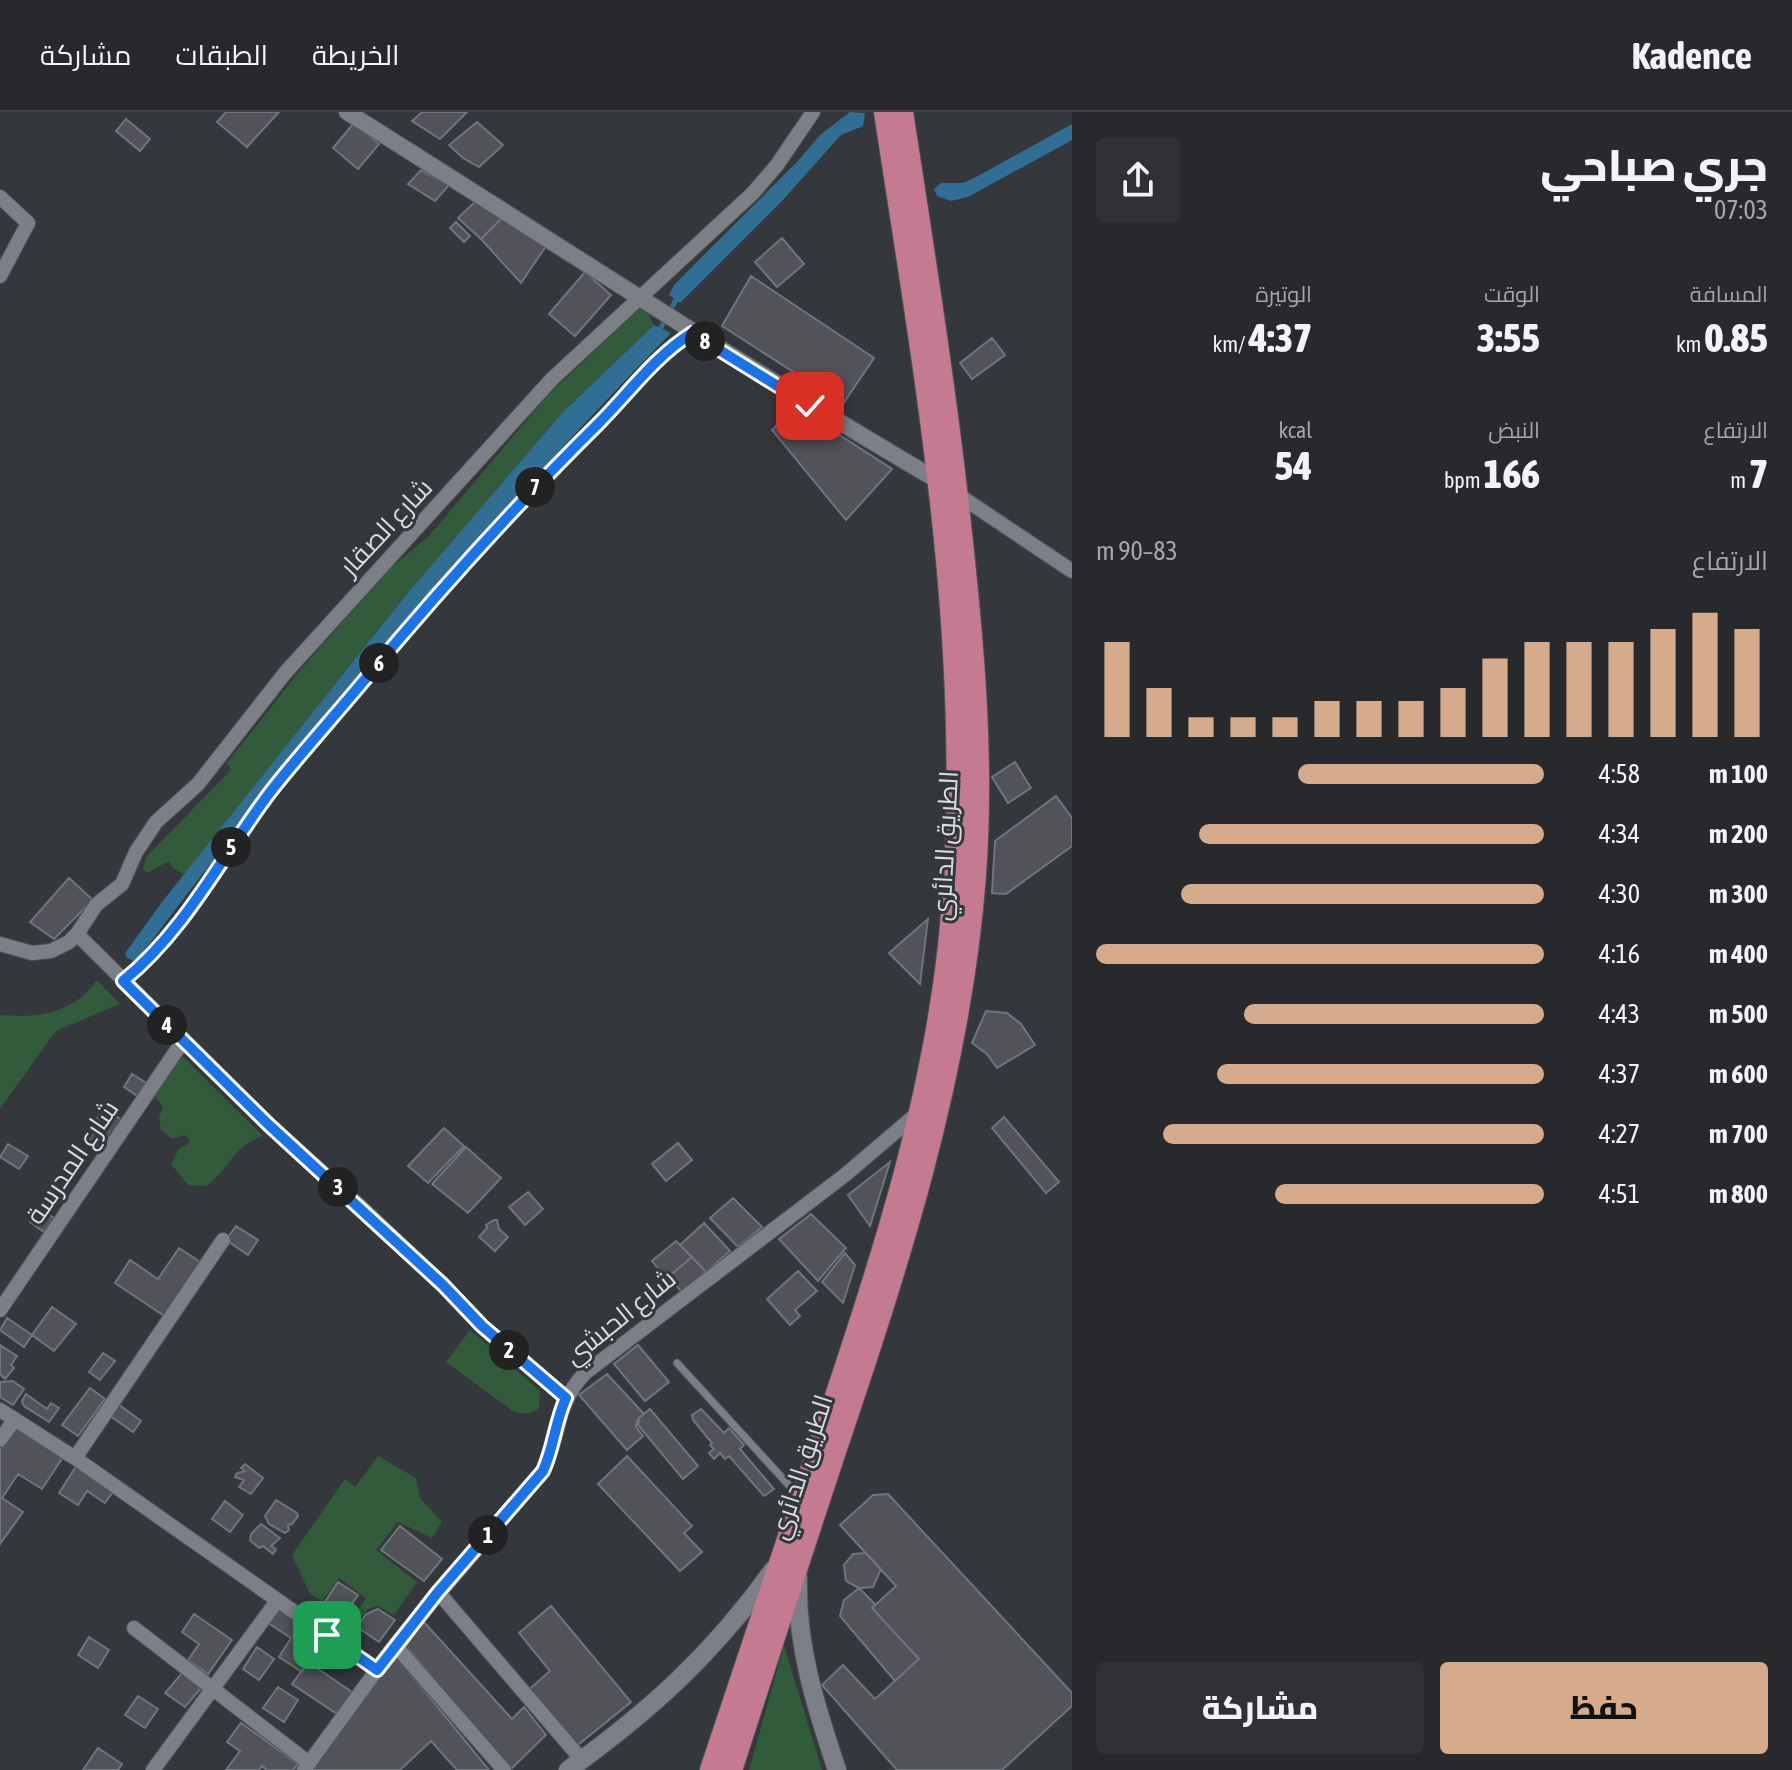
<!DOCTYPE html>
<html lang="ar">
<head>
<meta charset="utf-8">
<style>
  :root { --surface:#27292d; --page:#2f3135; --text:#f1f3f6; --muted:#a4a6aa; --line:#434549; --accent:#d6ab8b }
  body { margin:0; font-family:"Asap Condensed",Cairo,sans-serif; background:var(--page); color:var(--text); direction:rtl; height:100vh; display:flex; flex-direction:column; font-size:30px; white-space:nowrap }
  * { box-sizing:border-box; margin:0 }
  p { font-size:26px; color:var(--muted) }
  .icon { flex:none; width:44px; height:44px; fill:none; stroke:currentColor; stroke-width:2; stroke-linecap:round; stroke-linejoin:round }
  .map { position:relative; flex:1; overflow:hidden; direction:ltr }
  .panel { display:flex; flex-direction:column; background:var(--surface); width:720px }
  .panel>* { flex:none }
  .pin { position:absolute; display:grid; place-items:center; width:68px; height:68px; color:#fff; margin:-34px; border-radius:16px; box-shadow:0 4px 12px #0006 }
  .km { position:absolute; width:40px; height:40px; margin:-20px; border-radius:50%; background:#222; color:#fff; font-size:22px; line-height:40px; text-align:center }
  .round { display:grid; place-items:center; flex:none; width:84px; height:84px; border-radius:8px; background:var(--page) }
  .headline { display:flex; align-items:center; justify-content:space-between; height:136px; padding:0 24px }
  h1 { font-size:44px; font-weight:800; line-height:60px }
  .figures { display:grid; grid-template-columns:repeat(3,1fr); gap:12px; height:136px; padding:8px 24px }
  .figures div { display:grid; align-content:center }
  .figures b { font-size:40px; font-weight:800 }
  .figures small { font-size:22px; font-weight:400 }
  .figures p { font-size:22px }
  .chart { height:224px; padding:16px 24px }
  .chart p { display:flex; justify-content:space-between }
  .chart svg { width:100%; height:144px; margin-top:8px; stroke:var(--accent); stroke-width:6 }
  .action { display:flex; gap:16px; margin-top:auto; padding:16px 24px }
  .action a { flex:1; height:92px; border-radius:8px; background:var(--accent); color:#111; font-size:32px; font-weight:800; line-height:92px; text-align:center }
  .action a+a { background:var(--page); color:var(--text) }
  ul { padding:0 24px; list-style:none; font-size:26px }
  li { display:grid; grid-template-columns:128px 96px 1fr; align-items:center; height:60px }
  li i { height:20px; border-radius:10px; background:var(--accent) }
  header { display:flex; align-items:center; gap:48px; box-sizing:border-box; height:112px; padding:0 40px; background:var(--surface); border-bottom:2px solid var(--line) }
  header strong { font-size:38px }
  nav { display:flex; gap:44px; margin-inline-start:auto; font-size:28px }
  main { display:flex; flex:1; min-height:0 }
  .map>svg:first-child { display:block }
  .green { fill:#315b3b }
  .water { fill:#316e94 }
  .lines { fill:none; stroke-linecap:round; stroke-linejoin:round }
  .stream { stroke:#316e94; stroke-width:5 }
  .building { fill:#515359; stroke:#71747a; stroke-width:2 }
  .service-casing { stroke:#515358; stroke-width:9 }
  .minor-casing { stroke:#515358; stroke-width:16 }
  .tertiary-casing { stroke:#515358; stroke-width:18 }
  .secondary-casing { stroke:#515358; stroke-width:20 }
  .trunk-casing { stroke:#515358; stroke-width:24 }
  .service { stroke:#7c7f85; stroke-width:7 }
  .minor { stroke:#7c7f85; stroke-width:14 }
  .tertiary { stroke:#7c7f85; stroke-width:16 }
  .secondary { stroke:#7c7f85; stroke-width:18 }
  .trunk { stroke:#c47b92; stroke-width:22 }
  .route-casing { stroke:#fff; stroke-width:16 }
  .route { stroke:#1a73e8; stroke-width:10 }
  .labels { text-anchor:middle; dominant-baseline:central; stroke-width:6; stroke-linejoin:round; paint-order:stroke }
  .street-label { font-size:26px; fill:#dadcdf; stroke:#34373c }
</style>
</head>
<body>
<header>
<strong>Kadence</strong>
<nav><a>الخريطة</a><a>الطبقات</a><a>مشاركة</a></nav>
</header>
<main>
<section class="panel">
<div class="headline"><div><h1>جري صباحي</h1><p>07:03</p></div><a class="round"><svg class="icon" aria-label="share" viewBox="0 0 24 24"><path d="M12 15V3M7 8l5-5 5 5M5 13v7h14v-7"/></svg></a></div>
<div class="figures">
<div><p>المسافة</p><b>0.85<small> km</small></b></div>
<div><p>الوقت</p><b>3:55</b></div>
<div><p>الوتيرة</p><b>4:37<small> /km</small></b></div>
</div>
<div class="figures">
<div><p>الارتفاع</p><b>7<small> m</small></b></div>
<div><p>النبض</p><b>166<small> bpm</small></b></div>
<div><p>kcal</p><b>54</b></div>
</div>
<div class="chart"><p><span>الارتفاع</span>83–90 m</p>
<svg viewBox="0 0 160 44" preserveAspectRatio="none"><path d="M5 44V15M15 44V29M25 44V38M35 44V38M45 44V38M55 44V33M65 44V33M75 44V33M85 44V29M95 44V20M105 44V15M115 44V15M125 44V15M135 44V11M145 44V6M155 44V11"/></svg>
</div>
<ul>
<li><b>100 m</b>4:58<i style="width:55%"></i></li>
<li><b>200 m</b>4:34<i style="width:77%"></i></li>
<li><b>300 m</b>4:30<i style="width:81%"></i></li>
<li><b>400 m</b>4:16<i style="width:100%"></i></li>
<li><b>500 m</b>4:43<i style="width:67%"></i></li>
<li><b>600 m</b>4:37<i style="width:73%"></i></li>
<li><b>700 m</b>4:27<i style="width:85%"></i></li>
<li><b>800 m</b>4:51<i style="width:60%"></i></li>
</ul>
<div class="action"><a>حفظ</a><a>مشاركة</a></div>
</section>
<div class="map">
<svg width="1072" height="1658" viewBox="0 0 1072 1658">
  <rect width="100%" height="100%" fill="#34373c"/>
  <!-- green -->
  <path class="green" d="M640,196L648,201L654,213L563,300L406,483L184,763L173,756L169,749L147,761L143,757L146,745L231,658L227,651L297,562L388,458L428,425L548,283Z
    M97,868L120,892L56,919L0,997V903C40,906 73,902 97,868Z
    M181,943L263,1024C233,1034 230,1056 207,1074L188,1073L171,1052L179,1037L191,1030L185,1023L172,1027L161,1018L159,1006L163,995L154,983Z
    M470,1218L540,1279L539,1296C531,1303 524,1302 514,1300L446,1250Z
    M378,1344L416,1366L420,1386L442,1410L432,1426L398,1410L376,1438L417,1470L394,1503L378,1494L368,1497L356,1513L351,1510L366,1486L339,1466L322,1489L310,1482L292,1443L345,1367L355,1375Z
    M784,1533L822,1658H749Z"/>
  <!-- water -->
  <path class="water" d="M850,0L865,1L863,14L841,23L782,89L680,191L669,183L674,173L797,50L820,23Z
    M1072,12V28L968,85L951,89L937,84L934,77L941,71H963L976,65Z
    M654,213L671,221C479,418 306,623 141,843L133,849L126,845V840L162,790L406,483L563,300Z"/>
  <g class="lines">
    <!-- stream -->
    <path class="stream" d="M658,221L678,184"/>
  </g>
  <!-- building -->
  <path class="building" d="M226,0H279L247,35L217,10Z
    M422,0H467L440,27L412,9Z
    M126,7L150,27L140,39L116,19Z
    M477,10L503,33L479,55L463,46L449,33Z
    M354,11L379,32L358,57L333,36Z
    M421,58L449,73L435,89L408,72Z
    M477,88L504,104L481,127L458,106Z
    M504,104L546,134L521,171L481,127Z
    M456,110L470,124L464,130L450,116Z
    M782,126L804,152L777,175L755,150Z
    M585,160L611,183L575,224L549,202Z
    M751,164L874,246L843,292L722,214Z
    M992,226L1005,243L972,267L960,251Z
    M795,294L892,357L846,408L772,318Z
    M1015,650L1031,676L1008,691L992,665Z
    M1056,684L1072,706V734L1006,782L992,781L995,729Z
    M69,766L93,788L54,827L30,810Z
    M928,807L920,872L889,841Z
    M986,899L1007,901L1021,912L1035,933L997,956L987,942L972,931Z
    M132,962L148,972L139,985L124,975Z
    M104,996L122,1008L104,1036L84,1026Z
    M1004,1005L1059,1070L1046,1081L992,1016Z
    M444,1016L464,1034L428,1071L408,1054Z
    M678,1031L692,1048L666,1069L652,1052Z
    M8,1032L28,1044L19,1057L0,1045Z
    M466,1035L501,1066L468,1101L432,1072Z
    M890,1050L870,1114L848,1083Z
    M528,1080L543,1097L525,1113L509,1095Z
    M733,1086L762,1115L738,1135L710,1106Z
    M45,1100L54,1106L44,1120L30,1110L33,1106L39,1108Z
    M811,1102L846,1136L818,1169L779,1127Z
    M494,1108H497L499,1117L508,1125L495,1139L479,1125L487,1116L486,1113Z
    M704,1111L730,1139L706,1160L680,1133Z
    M236,1114L258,1128L248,1143L226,1128Z
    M676,1129L692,1145L666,1167L652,1149Z
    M179,1136L202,1151L166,1205L115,1171L130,1148L158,1167Z
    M845,1141L855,1153L843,1191L822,1170Z
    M692,1145L706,1160L682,1180L668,1165Z
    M798,1159L817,1179L795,1198L800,1204L790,1213L767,1187Z
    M52,1195L76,1212L54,1239L32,1223Z
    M7,1206L32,1223L24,1235L0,1218Z
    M0,1233L17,1244L11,1253L14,1256L5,1267L0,1262Z
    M638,1233L669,1270L645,1289L614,1252Z
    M103,1241L115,1249L100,1268L89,1260Z
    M607,1262L644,1302L638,1307L636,1315L643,1324L627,1338L579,1283Z
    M13,1269L24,1277L13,1293L0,1285V1270Z
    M90,1276L105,1287L78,1324L62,1313Z
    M26,1282L47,1297L51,1291L59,1296L49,1310L24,1294L22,1289Z
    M114,1289L141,1309L133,1320L112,1305L108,1297Z
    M650,1297L698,1354L683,1367L638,1313L639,1306Z
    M701,1297L724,1321L729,1316L744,1333L740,1337L774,1377L764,1384L729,1344L725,1347L720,1341L714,1347L709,1341L714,1337L710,1333L712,1331L693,1308L692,1303Z
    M17,1313L65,1342L42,1377L18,1362L2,1386L23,1400L0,1432V1336Z
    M627,1344L692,1414L684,1421L702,1440L680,1459L598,1372Z
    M245,1352L263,1366L251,1382L239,1375L244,1368L235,1365L237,1361L245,1359L241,1356Z
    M77,1353L115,1377L105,1391L87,1379L78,1393L59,1381Z
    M888,1382L1072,1581V1594L1002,1658H897L822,1573L843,1553L875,1587L919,1547L872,1496L896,1474L840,1413L873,1383Z
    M276,1388L297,1401L298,1404L292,1412L288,1413L289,1418L285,1421L269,1412L265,1404Z
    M225,1389L243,1403L230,1420L212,1407Z
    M261,1412L280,1426L271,1434L276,1437L273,1442L263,1434L259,1436L250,1428L251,1422Z
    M400,1414L442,1447L424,1469L381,1438Z
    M866,1441L881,1457L873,1475L859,1476L846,1469L844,1453L853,1442Z
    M338,1470L358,1483L343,1505L324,1491Z
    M859,1476L875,1492L872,1496L919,1547L895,1569L840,1504L844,1488Z
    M277,1494L323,1527L302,1560L279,1545L291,1526L265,1509Z
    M551,1494L631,1590L574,1636L526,1580L550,1559L519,1521Z
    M378,1497L395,1508L379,1530L357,1515L366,1502Z
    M194,1502L232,1528L208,1562L188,1548L199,1532L182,1520Z
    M423,1509L512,1607L524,1595L546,1623L510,1658L406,1534Z
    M89,1525L109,1538L98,1556L78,1543Z
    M257,1535L274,1547L259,1568L243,1557Z
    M396,1544L489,1658H457L431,1629L400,1658H311Z
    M308,1550L352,1580L337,1602L292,1572Z
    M183,1560L202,1575L185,1595L165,1581Z
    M278,1575L298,1588L284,1610L263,1596Z
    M138,1584L158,1597L145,1616L125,1603Z
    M241,1611L298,1652L293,1658H267L262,1654L259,1658H226L240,1639L227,1630Z
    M98,1636L122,1652L118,1658H83Z"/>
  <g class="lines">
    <defs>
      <path id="service" d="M677,1251L797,1382"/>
      <path id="minor" d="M0,85L28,111L0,164
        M957,382L1072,459
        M77,822L269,1013L361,1095L443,1173L482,1214L566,1286
        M0,832L32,841L51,839L69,830L77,822L96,793L122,772L136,740L156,710L198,672L285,561L552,267L753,81L777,53L813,0
        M123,869C186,819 223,742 271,679C299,644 328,611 357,577C434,485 512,397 597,313C629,281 654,245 692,221
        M0,1198L183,929
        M0,1298L75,1346L377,1558
        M0,1328L15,1307
        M75,1346L223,1128
        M438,1480L582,1648
        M134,1516L309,1651
        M395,1533L504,1658
        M153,1658L277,1489
        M304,1658L395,1533L543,1359C561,1322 554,1294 585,1261L845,1063L919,1000"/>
      <path id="tertiary" d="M347,0C543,123 737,251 937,368"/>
      <path id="secondary" d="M798,1466C796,1534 816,1595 837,1658
        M568,1658C651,1598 713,1542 773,1458"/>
      <path id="trunk" d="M711,1658C748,1547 785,1437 822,1326C878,1161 935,989 951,814C976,542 926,269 885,0
        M731,1658C765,1553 799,1447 834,1342C898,1153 960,963 975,763C983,651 974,542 962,431C947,287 924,143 902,0"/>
    </defs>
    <!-- service casing -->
    <use href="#service" class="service-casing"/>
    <!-- minor casing -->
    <use href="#minor" class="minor-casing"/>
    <!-- tertiary casing -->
    <use href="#tertiary" class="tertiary-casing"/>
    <!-- secondary casing -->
    <use href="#secondary" class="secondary-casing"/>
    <!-- trunk casing -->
    <use href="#trunk" class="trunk-casing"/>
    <!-- service -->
    <use href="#service" class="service"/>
    <!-- minor -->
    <use href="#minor" class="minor"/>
    <!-- tertiary -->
    <use href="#tertiary" class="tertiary"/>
    <!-- secondary -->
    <use href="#secondary" class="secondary"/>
    <!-- trunk -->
    <use href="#trunk" class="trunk"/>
  </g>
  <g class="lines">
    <defs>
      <path id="route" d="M327,1523L377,1558L438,1480L543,1359C554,1335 555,1310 566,1286L482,1214L443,1173L269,1013L123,869C186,818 223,742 271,679C300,642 331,608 361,572C436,482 514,395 597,313C629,281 654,245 692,221L810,294"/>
    </defs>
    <!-- route casing -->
    <use href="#route" class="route-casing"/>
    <!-- route -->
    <use href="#route" class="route"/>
  </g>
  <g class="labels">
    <!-- street labels -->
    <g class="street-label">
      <text transform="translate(386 415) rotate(-47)">شارع الصقار</text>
      <text transform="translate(945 734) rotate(-87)">الطريق الدائري</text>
      <text transform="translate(72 1050) rotate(-56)">شارع المدرسة</text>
      <text transform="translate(620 1205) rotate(-39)">شارع الحبشي</text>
      <text transform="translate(801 1355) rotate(-72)">الطريق الدائري</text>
    </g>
  </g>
</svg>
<div class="pin" style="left:327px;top:1523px;background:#1e9e55"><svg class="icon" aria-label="arrive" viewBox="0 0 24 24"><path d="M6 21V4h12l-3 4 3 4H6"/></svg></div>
<div class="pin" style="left:810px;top:294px;background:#d93025"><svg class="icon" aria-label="check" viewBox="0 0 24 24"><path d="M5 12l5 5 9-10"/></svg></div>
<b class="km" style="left:488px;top:1423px">1</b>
<b class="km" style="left:509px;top:1238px">2</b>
<b class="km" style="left:338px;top:1075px">3</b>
<b class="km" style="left:167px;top:913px">4</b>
<b class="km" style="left:231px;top:735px">5</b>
<b class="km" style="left:379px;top:551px">6</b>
<b class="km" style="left:535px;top:375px">7</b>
<b class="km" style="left:705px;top:229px">8</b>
</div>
</main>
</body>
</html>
